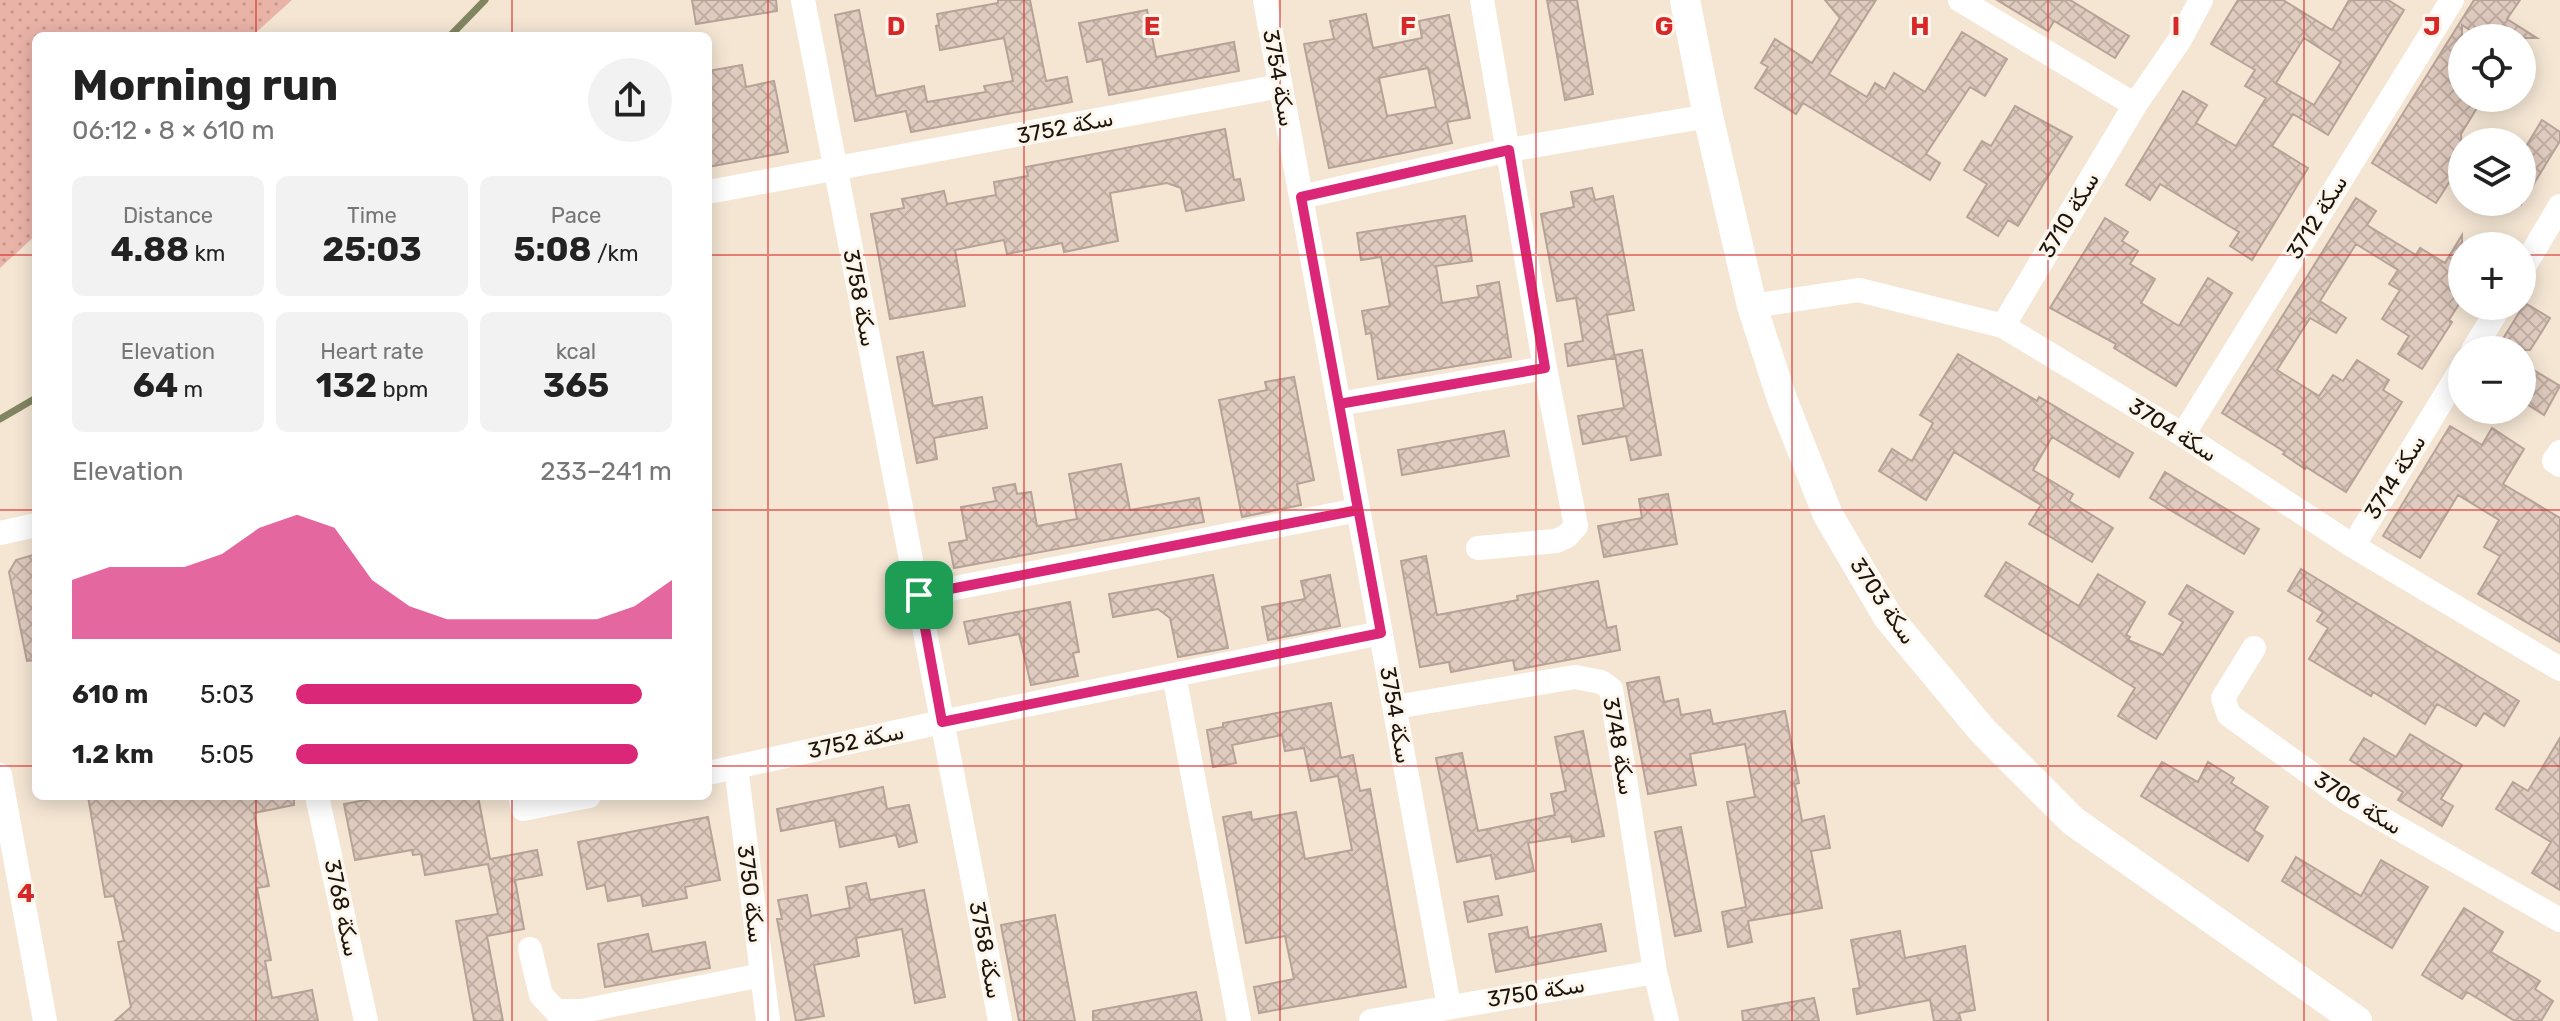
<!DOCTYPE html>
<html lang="en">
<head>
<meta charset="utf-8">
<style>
  :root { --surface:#fff; --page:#f2f2f2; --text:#222; --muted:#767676; --accent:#db2777 }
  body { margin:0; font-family:Rubik,"Noto Sans Arabic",sans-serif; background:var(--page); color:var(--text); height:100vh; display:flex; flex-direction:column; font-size:30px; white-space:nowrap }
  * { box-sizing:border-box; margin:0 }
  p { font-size:26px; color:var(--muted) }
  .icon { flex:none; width:44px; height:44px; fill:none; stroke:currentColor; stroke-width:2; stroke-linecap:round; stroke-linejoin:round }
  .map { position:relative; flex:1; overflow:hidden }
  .details { position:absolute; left:32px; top:32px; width:680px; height:768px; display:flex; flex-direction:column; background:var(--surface); border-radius:12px; box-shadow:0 4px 20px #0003 }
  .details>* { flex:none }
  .controls { position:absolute; left:2448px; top:24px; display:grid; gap:16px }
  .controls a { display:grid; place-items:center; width:88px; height:88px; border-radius:50%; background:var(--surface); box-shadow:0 4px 20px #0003; font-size:40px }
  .pin { position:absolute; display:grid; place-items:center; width:68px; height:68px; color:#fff; margin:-34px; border-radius:16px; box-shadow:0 4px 12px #0006 }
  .round { display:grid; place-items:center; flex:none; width:84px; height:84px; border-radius:42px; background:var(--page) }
  .summary { display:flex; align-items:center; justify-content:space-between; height:136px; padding:0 40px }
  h1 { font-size:44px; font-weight:700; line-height:60px }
  .metrics { display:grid; grid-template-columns:repeat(3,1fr); gap:12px; height:136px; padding:8px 40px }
  .metrics div { display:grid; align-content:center; border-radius:12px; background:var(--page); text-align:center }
  .metrics b { font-size:34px; font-weight:700 }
  .metrics small { font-size:22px; font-weight:400 }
  .metrics p { font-size:22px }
  .chart { height:224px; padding:16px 40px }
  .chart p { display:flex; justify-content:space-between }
  .chart svg { width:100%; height:144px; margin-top:8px; fill:var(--accent); opacity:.7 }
  ul { padding:0 40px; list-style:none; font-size:26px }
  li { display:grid; grid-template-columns:128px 96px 1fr; align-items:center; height:60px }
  li i { height:20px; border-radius:10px; background:var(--accent) }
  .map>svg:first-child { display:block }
  .park { fill:url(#park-dots) }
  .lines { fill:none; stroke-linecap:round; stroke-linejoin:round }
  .stream { stroke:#828561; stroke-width:7 }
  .building { fill:url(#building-cross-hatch); stroke:#b7a297; stroke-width:2; fill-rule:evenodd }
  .minor { stroke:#fff; stroke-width:24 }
  .tertiary { stroke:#fff; stroke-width:30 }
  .route-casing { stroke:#fff; stroke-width:16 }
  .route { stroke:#db2777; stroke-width:10 }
  .grid { fill:none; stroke:#d62828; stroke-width:2; stroke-opacity:0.55 }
  .labels { text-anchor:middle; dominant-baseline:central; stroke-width:6; stroke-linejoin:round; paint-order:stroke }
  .street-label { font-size:22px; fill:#19140e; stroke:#fef5ea }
  .grid-label { font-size:26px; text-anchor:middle; font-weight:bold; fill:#d62828; stroke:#fef5ea; stroke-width:6; stroke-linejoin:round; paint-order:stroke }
</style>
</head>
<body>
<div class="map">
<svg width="2560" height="1021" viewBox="0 0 2560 1021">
  <defs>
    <pattern id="park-dots" width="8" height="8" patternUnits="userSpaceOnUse" patternTransform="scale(2)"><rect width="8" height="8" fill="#eab3a8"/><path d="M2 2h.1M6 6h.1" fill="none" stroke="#c8998f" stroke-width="1.8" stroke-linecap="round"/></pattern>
    <pattern id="building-cross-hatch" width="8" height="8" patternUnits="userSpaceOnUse" patternTransform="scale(2)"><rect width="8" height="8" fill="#e0cbbf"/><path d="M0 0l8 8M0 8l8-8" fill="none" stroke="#c0ada3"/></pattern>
  </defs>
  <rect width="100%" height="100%" fill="#f5e6d4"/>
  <!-- park -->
  <path class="park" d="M0,0H292L252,36H36V235L0,268Z"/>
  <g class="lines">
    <!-- stream -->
    <path class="stream" d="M450,36L485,0
      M0,419L36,398"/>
  </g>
  <!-- building -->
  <path class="building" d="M692,0H776L777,11L696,24Z
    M998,0H1030L1046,81L1067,77L1072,102L911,132L906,111L855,121L835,15L859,10L876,96L924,86L927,102L986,92L984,86L1013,81L1004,38L940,50L936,26L939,25L937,14L998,3Z
    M1547,0H1577L1593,94L1565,100Z
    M1825,0H1876L1829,74L1867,97L1875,83L1885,89L1894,73L1925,92L1962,32L2007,59L1985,96L1970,87L1926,154L1940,163L1930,180L1803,103L1796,114L1755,88L1768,67L1761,63L1775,39L1812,63L1840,18Z
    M1997,0H2070L2129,36L2115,58L2054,21L2048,31Z
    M2238,0H2283L2332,30L2349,0H2388L2404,10L2328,135L2293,114L2272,146L2308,168L2252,260L2230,246L2239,232L2160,184L2150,200L2126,185L2183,91L2207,105L2196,123L2236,146L2266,98L2245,86L2255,70L2211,44ZM2304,38L2341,62L2314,105L2276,83Z
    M2474,0H2520L2507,19L2537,38H2482L2462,25V98H2483L2461,134L2462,162L2436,203L2372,163Z
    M1147,10L1156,57L1234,42L1239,71L1109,95L1102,59L1087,62L1079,23Z
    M1366,14L1373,48L1422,38L1419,21L1449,15L1470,118L1447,122L1452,143L1329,168L1304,44L1334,39L1330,21ZM1428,68L1436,107L1387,116L1379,78Z
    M742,65L746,87L774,81L788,152L708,167V71Z
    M2015,106L2072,137L2018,226L2008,220L1998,236L1967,217L1987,184L1964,170L1982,141L1991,146Z
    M2542,120L2560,132V141L2522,203V153Z
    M1225,129L1234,180L1240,179L1244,200L1186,211L1181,188L1167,183L1110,193L1118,241L1064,252L1062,243L1007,254L1004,240L955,250L965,306L890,319L871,214L904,208L902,199L944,191L947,204L996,195L994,182L1028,176L1026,167Z
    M1592,188L1595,200L1613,196L1634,310L1607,315L1615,358L1568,366L1565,344L1583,341L1576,298L1557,301L1541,214L1574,207L1571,192Z
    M2356,198L2376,211L2367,225L2416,255L2420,248L2445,263L2462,235V299L2449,320L2452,322L2422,369L2398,354L2409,336L2382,319L2400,290L2389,284L2398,270L2356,244L2320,301L2346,318L2336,333L2310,318L2277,370L2319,396L2333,375L2343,381L2357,360L2389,380L2383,390L2402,402L2346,492L2306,467L2305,469L2283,454L2285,452L2222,413Z
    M1465,216L1472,261L1436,266L1442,303L1479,297L1477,286L1499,282L1511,357L1378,379L1371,333L1366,334L1362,311L1390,306L1381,257L1361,260L1357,233Z
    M2105,218L2128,232L2122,241L2138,251L2130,264L2155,279L2141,303L2179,326L2208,278L2232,293L2176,386L2114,348L2116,344L2050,308Z
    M2525,303L2550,318L2541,333L2530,350H2496Z
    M1642,350L1661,455L1631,460L1626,436L1583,444L1578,416L1624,408L1615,355Z
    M923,352L933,406L982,397L987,428L934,438L937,459L917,463L897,357Z
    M1958,354L2037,401L2039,397L2133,453L2119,477L2052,437L2033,470L2073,494L2069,501L2113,528L2092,562L2029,524L2041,505L1954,452L1926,500L1879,471L1892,449L1912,461L1933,423L1920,415Z
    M2522,363L2560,386L2544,415L2522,401Z
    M1294,377L1314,480L1297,484L1301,505L1242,517L1219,400L1267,390L1265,382Z
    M2450,426L2482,445L2492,428L2524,449L2503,484L2560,518V642L2478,594L2500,556L2484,547L2499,520L2458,495L2420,558L2383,536Z
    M1504,431L1509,456L1402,475L1398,450Z
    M1121,464L1130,510L1199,498L1204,522L954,568L949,543L967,540L961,507L996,501L993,488L1015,484L1017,494L1031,492L1037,526L1077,519L1069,474Z
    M2165,472L2259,529L2244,554L2150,498Z
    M1668,494L1677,544L1604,557L1598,526L1642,518L1639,499Z
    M36,554V660L27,661L9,572L16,560Z
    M1426,556L1437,615L1518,600L1517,596L1598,581L1607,628L1616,626L1620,650L1515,670L1513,660L1451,672L1449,662L1420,667L1401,561Z
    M2006,562L2079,606L2098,574L2145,602L2126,635L2130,637L2128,640L2163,655L2183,622L2169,614L2187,585L2233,612L2156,739L2118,716L2135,688L1985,596Z
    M2301,569L2519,701L2504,726L2484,713L2476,726L2437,704L2425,724L2373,692L2371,696L2309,659L2328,628L2317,621L2323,612L2288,591Z
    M1213,575L1228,648L1178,657L1170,618L1158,609L1113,617L1109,594Z
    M1330,575L1340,626L1268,640L1262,607L1305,599L1301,581Z
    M1070,602L1079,652L1073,653L1078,676L1031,685L1019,634L969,644L964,622Z
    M1659,677L1664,702L1678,699L1681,715L1710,710L1713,724L1785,711L1799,783L1795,784L1802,821L1824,816L1830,848L1811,851L1822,908L1748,921L1752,942L1728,947L1722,912L1746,907L1727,802L1755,797L1745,744L1690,754L1696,785L1648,794L1627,683Z
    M1331,703L1341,758L1353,755L1360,791L1370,789L1406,987L1259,1013L1254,987L1294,979L1285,936L1246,943L1223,817L1251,812L1252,820L1296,812L1305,859L1352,850L1338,776L1311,781L1304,748L1285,751L1282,735L1232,745L1236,763L1213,767L1207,730L1223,727V723Z
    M1583,731L1604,836L1572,842L1571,836L1528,843L1534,871L1496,879L1491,855L1457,862L1436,758L1462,753L1478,831L1555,815L1551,794L1566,791L1555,737Z
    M2410,734L2462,765L2441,799L2453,806L2442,826L2398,800L2403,792L2350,760L2364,738L2396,757Z
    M2560,738V890L2532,873L2551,842L2496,809L2513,782L2528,791Z
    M2162,762L2198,782L2208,762L2234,778L2231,783L2268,807L2254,830L2263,836L2248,861L2141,796Z
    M883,787L887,809L909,805L917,842L899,847L896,835L840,847L835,820L781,831L777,809Z
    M88,796H294V805L254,813L269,886L257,888L271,960L265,961L272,998L312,990L318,1021H115L131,1007L118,942L124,941L114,896L105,897Z
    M387,796H478L490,859L537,850L542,875L515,880L524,929L487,936L503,1021H474L456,921L498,914L488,864L425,875L421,854L413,855L412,850L355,860L344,804Z
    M708,817L720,880L685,887L687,898L643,906L641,895L608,901L605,885L587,889L578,842Z
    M1681,827L1701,931L1675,936L1655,832Z
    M2296,857L2361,896L2381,860L2428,887L2392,948L2282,881Z
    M866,883L870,900L924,890L945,997L915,1003L902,929L856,938L859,956L814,965L824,1016L796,1021L777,919H782L778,900L807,895L811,916L850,908L846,887Z
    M1498,896L1502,915L1468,922L1464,902Z
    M2464,908L2503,932L2491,952L2540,981L2535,989L2553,1001L2541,1021H2515L2467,992L2462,999L2422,975Z
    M1055,915L1075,1021H1019L1001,925Z
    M1601,924L1606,951L1496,972L1489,934L1527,927L1529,938Z
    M1900,931L1905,958L1965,946L1975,1010L1959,1013L1961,1021H1934L1930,1000L1857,1014L1853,989L1860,988L1851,940Z
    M648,934L652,952L705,942L710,968L605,987L598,944Z
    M1196,992L1202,1021H1093V1011Z
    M1814,998L1819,1021H1743L1742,1011Z"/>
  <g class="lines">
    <!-- minor -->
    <path class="minor" d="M803,0L1000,1021
      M1265,0L1449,1006
      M1960,0L2135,105
      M708,192L1281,86
      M1301,197L1509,150L1708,116
      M2522,270L2560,206
      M1752,306L1859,290L2003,326L2183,435L2353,546L2560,669
      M2003,326L2135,105L2179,41L2201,0
      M2473,350L2500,306
      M1339,404L1545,368
      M2183,435L2452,0
      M2560,452L2554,461L2560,465
      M0,533L36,525
      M2353,546L2462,368
      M1478,548L1556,541L1567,536L1576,526L1545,368L1482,0
      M919,595L1358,510
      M2254,648L2223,698L2229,715L2345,798L2560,920
      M1174,675L1239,1021
      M1395,707L1575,677L1601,682L1611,689L1655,972L1667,1021
      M736,767L768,1021
      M708,773L942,722L1381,633
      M0,775L45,1021
      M317,796L366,1021
      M520,796L523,809L589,796
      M530,949L541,995L556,1011H582L762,975
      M1371,1021L1655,972"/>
    <!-- tertiary -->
    <path class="tertiary" d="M1685,0L1708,116L1752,306L1782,399L1828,515L1888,617L1982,730L2073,821L2357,1021"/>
  </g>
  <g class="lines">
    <defs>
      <path id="route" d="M919,595L942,722L1381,633L1301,197L1509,150L1545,368L1339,404L1358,510L919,595"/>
    </defs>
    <!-- route casing -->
    <use href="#route" class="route-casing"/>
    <!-- route -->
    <use href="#route" class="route"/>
  </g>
  <!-- grid -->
  <path class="grid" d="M256,0V36M512,0V36M768,0V1021M1024,0V1021M1280,0V1021M1536,0V1021M1792,0V1021M2048,0V1021M2304,0V1021M0,255H36M708,255H2462M2522,255H2560M0,510H36M708,510H2560M0,766H36M708,766H2560M256,796V1021M512,796V1021"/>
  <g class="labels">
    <!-- street labels -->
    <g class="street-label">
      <text transform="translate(1279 78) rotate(80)">سكة 3754</text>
      <text transform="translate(1065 127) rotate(-11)">سكة 3752</text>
      <text transform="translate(2069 215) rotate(-59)">سكة 3710</text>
      <text transform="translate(2317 217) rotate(-58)">سكة 3712</text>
      <text transform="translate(860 298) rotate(79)">سكة 3758</text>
      <text transform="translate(2173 430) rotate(32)">سكة 3704</text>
      <text transform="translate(2395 477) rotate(-58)">سكة 3714</text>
      <text transform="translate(1883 601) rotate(56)">سكة 3703</text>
      <text transform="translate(1396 715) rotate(80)">سكة 3754</text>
      <text transform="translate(856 741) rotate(-12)">سكة 3752</text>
      <text transform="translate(1619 746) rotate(80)">سكة 3748</text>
      <text transform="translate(2358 803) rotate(32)">سكة 3706</text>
      <text transform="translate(751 894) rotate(83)">سكة 3750</text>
      <text transform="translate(342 908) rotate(78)">سكة 3768</text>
      <text transform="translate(986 950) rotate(79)">سكة 3758</text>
      <text transform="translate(1536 992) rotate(-9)">سكة 3750</text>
    </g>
  </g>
  <g class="grid-label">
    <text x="896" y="35">D</text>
    <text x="1152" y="35">E</text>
    <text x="1408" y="35">F</text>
    <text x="1664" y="35">G</text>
    <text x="1920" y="35">H</text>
    <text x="2176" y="35">I</text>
    <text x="2432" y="35">J</text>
    <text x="26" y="902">4</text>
  </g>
</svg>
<div class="controls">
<a><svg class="icon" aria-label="locate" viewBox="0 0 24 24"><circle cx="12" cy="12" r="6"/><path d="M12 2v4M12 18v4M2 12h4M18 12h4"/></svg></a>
<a><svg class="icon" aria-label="layers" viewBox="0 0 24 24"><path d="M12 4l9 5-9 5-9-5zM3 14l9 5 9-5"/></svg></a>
<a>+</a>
<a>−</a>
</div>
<div class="pin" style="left:919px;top:595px;background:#1e9e55"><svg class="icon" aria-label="arrive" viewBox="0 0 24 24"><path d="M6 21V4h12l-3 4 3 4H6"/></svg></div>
<section class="details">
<div class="summary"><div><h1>Morning run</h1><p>06:12 · 8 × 610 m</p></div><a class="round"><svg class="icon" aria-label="share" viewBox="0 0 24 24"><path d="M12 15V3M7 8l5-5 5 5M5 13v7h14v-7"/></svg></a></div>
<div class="metrics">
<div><p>Distance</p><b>4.88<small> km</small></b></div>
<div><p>Time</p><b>25:03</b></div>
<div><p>Pace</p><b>5:08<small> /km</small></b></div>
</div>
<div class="metrics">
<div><p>Elevation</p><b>64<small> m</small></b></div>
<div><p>Heart rate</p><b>132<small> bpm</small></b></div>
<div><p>kcal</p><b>365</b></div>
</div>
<div class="chart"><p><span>Elevation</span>233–241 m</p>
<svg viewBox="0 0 160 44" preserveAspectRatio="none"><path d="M0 44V26L10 22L20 22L30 22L40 18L50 10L60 6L70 10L80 26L90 34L100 38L110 38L120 38L130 38L140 38L150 34L160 26V44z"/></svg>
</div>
<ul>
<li><b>610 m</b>5:03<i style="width:92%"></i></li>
<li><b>1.2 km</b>5:05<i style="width:91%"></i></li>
</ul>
</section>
</div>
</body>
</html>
